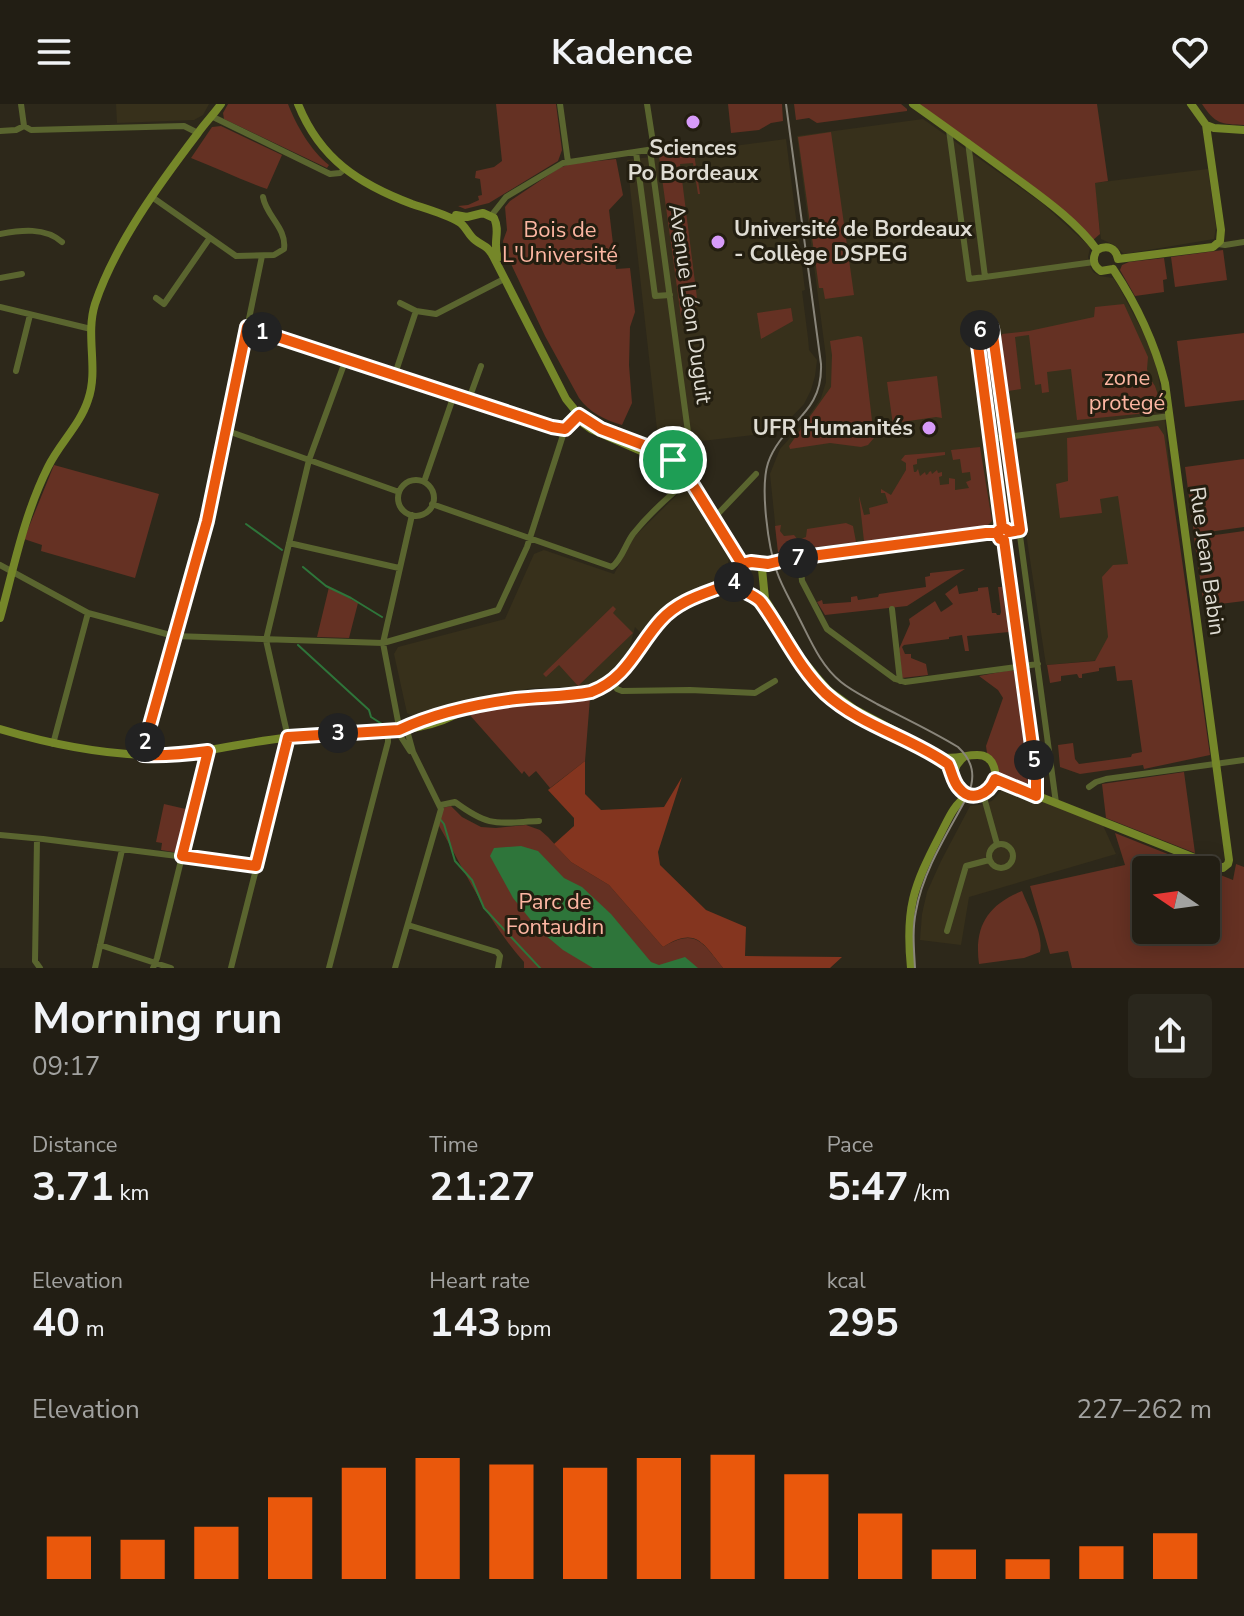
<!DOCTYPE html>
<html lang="en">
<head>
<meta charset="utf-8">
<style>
  :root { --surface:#221e14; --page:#2a271d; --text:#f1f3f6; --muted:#a2a2a0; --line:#3f3c34; --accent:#ea580c }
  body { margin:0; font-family:"Nunito Sans",sans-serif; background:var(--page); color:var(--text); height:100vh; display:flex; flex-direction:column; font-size:30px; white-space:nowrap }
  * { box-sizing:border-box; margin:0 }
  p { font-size:26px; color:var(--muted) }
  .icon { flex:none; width:44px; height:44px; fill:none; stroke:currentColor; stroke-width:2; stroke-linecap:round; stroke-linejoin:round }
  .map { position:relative; height:864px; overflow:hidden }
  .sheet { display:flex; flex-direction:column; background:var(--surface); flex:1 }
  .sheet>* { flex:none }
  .needle { width:52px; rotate:283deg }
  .controls { position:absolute; left:1132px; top:752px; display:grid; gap:16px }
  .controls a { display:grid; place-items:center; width:88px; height:88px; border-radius:8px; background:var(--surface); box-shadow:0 4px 20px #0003,0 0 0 2px var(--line); font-size:40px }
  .pin { position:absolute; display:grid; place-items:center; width:68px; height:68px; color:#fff; margin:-34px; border:4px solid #fff; border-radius:50%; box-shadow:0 2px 8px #0007 }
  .km { position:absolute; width:40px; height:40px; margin:-20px; border-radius:50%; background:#222; color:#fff; font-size:22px; line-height:40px; text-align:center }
  .round { display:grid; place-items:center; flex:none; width:84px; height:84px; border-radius:8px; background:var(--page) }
  .overview { display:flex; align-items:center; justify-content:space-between; height:136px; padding:0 32px }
  h1 { font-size:44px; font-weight:700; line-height:60px }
  .figures { display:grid; grid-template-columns:repeat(3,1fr); gap:12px; height:136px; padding:8px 32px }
  .figures div { display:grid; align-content:center }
  .figures b { font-size:40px; font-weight:700 }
  .figures small { font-size:22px; font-weight:400 }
  .figures p { font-size:22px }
  .chart { height:224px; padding:16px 32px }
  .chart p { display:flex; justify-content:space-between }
  .chart svg { width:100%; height:144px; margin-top:8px; stroke:var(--accent); stroke-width:6 }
  header { display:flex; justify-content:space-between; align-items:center; height:104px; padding:0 32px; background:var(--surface); font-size:36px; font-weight:700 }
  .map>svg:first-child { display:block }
  .built { fill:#37301b }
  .green { fill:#653123; fill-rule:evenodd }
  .forest { fill:#84351f }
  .water { fill:#2e753a }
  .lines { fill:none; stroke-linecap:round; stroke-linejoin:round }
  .stream { stroke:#2e753a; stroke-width:2 }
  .street { stroke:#5a652f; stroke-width:6 }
  .secondary { stroke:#758729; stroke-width:8 }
  .tram { stroke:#89857a; stroke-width:2 }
  .route-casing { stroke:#fff; stroke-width:16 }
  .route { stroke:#ea580c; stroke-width:10 }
  .poi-dot { fill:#d79bf9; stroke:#231e10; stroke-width:3 }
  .labels { text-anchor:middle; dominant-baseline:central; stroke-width:6; stroke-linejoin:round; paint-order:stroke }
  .poi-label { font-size:22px; font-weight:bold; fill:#dfdcd3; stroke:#231e10 }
  .park-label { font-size:22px; fill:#fcb6a2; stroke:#231e10 }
  .street-label { font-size:22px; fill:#dfdcd3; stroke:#231e10 }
</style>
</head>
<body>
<header><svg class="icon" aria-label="menu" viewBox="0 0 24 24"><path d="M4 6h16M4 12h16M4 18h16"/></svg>Kadence<svg class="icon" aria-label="heart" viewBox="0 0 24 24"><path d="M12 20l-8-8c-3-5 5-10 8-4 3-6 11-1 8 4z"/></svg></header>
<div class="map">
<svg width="1244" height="864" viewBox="0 0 1244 864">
  <rect width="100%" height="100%" fill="#2d281a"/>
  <!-- built -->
  <path class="built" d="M116,0H209L203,11L194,16L117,19Z
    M923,15L1042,99L1088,141L1090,144L1088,153L1089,160L1093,168L1100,172L1113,174L1118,181L1154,249L1163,300L1189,548L1046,561L1024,416L778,448L770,370L780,345L806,316L821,294L826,278V253L797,32Z
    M786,35L805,186L802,187L808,234L809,246L817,256L815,272L811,286L804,300L781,324L771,329L702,337L658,334L627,56Z
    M1208,65L1216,123L1214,135L1124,150L1114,141L1101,135L1094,79Z
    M683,385L687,386L729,454L725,472L722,475L683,490L668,501L645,526L640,528L635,523L629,546L619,561L608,572L590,581L580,583L532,584L459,599L414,613L407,609L394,550L398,543L505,515L534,450L544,446L614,470L633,434Z
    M1004,680L1101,717L1116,750L969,793L961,841L920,836L922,810L927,788L941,757L970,702L986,700L993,696L1002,686Z"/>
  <!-- green -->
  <path class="green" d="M228,0H288C296,21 311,47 329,61L327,64L224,15L223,9Z
    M496,0H556L562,46L558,57L489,99L465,105L458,102L468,101L479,96L478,92L482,91L480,75L475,74L476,67L494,63L502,57Z
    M728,0H782L783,17L771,19L759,26L731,29Z
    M794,0H901L907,5V7L817,19L809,14L796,16Z
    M917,0H1097L1108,77L1095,79L1100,130L1093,136Z
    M1202,0H1244V21C1221,20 1215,20 1202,0Z
    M221,22L282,51L267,85C241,76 217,64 191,54L212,23Z
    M831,28L854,191L825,195L823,184H819L798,33Z
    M690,44L694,49L700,90H698L693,59L680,60L698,202L690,204L691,212L681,213L659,52L660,48Z
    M616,55L623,91L609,106L616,165L630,164L635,208L630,223L629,261L632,299L622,321C605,316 589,308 579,294L545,232L504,145L503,137L507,126L505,103L510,97L559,64L570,60Z
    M1223,146L1227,176L1175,183L1171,153Z
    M1164,154L1167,175L1163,176L1164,188L1135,192L1120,166L1122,161L1129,158Z
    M1124,200L1148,253L1147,265L1149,273L1155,282L1161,300L1157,308L1077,316L1071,265L1047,268L1049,288L1042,289L1041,280L1035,281L1029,231L1015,233L1021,285L1008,287L1001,233L1002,230L1029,227L1094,213L1095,203Z
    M791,204L793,217L761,235L757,209Z
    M1244,229V296L1185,303L1177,237Z
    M858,232L862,233L863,239L874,334L868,341L861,343L830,339L790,345L789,342L831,283L832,251L830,237Z
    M937,272L942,314L936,313L895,319L893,321L887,278Z
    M1158,322L1164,331L1210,651L1144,665L1143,661L1080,670L1060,663L1058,641L1073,639L1075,655L1079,660L1131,653L1132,650L1142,648L1132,576L1117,577L1115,562L1099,564V567L1082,570V574H1079L1077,570L1061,572V577L1050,579L1047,561L1095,557L1108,533L1102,473L1113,461L1128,460L1118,392L1100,395L1102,409L1060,414L1056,380L1068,377L1067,334Z
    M980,343L992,417L988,421L864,437L859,392L864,411L870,410L869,404L888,399L885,389H881V385L891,391L906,366V359L901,356L905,351L945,348V351L917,355V360L913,361L914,368H916L918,365L920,372L925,368L926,371L928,370L929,368L931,367L932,370L937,366L938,369L942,368V372L939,373L940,381L949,380V374L955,375V386L969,384L966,378L971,376L970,368L962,369L960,355L953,356L951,346Z
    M1244,355V423L1194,430L1185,363Z
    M54,361L159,390L135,474L41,447L42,441L24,435Z
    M846,419L853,422L856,438L778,448L775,422L781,421L780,427L784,432L794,431L798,436L806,433L807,425Z
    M1244,427V497L1204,502L1194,434Z
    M965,465L907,502L825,511L817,498L822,496L823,500L851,498V493L857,492L858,496L878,493L879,490L926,483L925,473L930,472V469Z
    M957,481L959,490L978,487V484L988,483L992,509H996L997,511H1000L1001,508L998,483H1002L1009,528L967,532L969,547H965L962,531L949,533V535L904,541L902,543L905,550H911V554L926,560L928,571L902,574L899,545L910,520L909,515L935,497L941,508L953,500L945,490Z
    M329,483L358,499L349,534L317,533Z
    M613,502L616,505L613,509L633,529L578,582L559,561L546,573L543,570Z
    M1011,566L1014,567L1026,658H1029L1031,677L1026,680L1000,671L987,649L986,642L1003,594L998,586L979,572Z
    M590,594L585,657L550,684L536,667L529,673L524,667L522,670L468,609L500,602Z
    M1184,668L1195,749L1106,714L1102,680Z
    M164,700L190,706L179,749L161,746L162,739L156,738Z
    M451,702L462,713L481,723L496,724L526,721L540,726L548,733L571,758L609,781L663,843C696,823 703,839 723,864H524V858C490,821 463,764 438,720L442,704Z
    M1115,729L1233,776L1236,760L1244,763V864H1072L1068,847L1050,850L1030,782L1125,761ZM1146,766H1206V826H1146Z
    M1022,787C1029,805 1044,830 1040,848L1024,854L979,860C974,823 987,801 1022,787Z"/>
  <!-- forest -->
  <path class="forest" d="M585,657V690L601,706L664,703L682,673L658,748L660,761L706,806L746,823L745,852L842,853L830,864H723C703,839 696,822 663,843L609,781L571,758L554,740L574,722V714L548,686Z"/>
  <!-- water -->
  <path class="water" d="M521,742L538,747L564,774L582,783L611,810L651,858L659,861L685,853L698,864H593L563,846L538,825L513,794L490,752L494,744Z"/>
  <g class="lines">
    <!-- stream -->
    <path class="stream" d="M246,420L282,446
      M303,463L326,482L351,494L382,513
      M298,541L369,606L371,613L382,620
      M440,715L444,720L455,757L472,776L484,804L540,864"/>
    <!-- street -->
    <path class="street" d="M21,0L24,22
      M560,0L568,58
      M211,12L330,70L340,69L345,65
      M949,26L969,175L985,173L968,38
      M0,27L16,26L24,22L31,26L184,22L198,29
      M650,46L688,328L683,343L673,356
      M636,48L655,192L670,191
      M152,93L236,152L274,151L284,145C287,124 266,112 263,93
      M491,112L506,93L563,59L654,45L647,0
      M0,130C21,126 45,123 62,138
      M1218,140L1225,141L1244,138
      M985,173L1094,158
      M0,174L22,170
      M156,194L164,200L209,135
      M400,199L416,207L436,210L504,175
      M0,203L91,225
      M247,223L552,323L565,325L579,311
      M16,267L30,211
      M395,270L416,207
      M469,295L481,262
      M225,326L399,388
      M990,335L1170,312
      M398 394a18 18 0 1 1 36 0a18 18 0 1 1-36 0Z
      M424,378L454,291
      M432,400L612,463C622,455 625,441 633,430C649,410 670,391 690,375
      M714,414L756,370
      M1002,424L976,226L992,224L1056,699
      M997 430a6 6 0 1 1 12 0a6 6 0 1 1-12 0Z
      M1004,436L1036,671V692
      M289,439L399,464
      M800,454L802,477L827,525L895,575L905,578L1038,560
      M755,459L768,460L789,455L998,429
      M0,461L88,509L174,532L383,539L498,506L527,443L565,325
      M892,505L900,577
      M612,578L617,585L622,587L690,586L755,589L775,577
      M53,640L88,509
      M410,647L401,633L383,539L412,411
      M143,651L207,417L262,152
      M1089,683L1096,678L1106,675L1244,656
      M983,690L997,740
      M441,701L455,698C490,724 497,719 539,717
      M0,731L43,735L256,762
      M37,735L35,857L40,864
      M989 752a12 12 0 1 1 24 0a12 12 0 1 1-24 0Z
      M408,821L497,848L500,852L498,864
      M947,827L966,762L989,756
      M100,841L171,864
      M95,864L122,746
      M153,864L157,854L208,647
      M231,864L288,639L287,629L266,536L309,356L346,255
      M329,864L388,638V627
      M395,864L441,705L413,648L408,630L401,626"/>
    <!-- secondary -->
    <path class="secondary" d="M298,0C320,55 359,80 412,100C427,105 445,110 459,118C466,122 468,131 475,136C484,143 487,141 493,152L566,295L579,311L584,320L591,325L664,357L690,375
      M913,0C950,26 987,53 1024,80C1050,99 1078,120 1097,146
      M1191,0L1206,21
      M1206,21L1214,24L1244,26
      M456,111L467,113L483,109L494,114C501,128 492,138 498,154
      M1097,146C1092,154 1093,162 1101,167L1113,165
      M1097,146C1107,140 1116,144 1118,155
      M1118,155L1213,143L1220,137L1221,126L1206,21
      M602,325L662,348L676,359
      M688,372L742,460
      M0,514C14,463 24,411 48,363C59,340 80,321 88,296C99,265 85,232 95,200C115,140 160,79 198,29C205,19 214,10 221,0
      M461,606C479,602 497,597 516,595C543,592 576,596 602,584C631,570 642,536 663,514C683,494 709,489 734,478
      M404,624L432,613
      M0,625C47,639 95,649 144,651C192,653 237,639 284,634C308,631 332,629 357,628C392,626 432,627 463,606
      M954,672L951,663L943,656C901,635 848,615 816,580C794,555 780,525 761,498L756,492L737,482L734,470C740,457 752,455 762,465L765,495L801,554L820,577L829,587L854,605L944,653C961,658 989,638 995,667C997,677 991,684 983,690C957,697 943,670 964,653
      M995,675L1215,762L1223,764L1228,760L1229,756L1165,279C1154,237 1137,201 1113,165
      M911,864C905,805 913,783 940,731C948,716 953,701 968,691"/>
    <!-- tram -->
    <path class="tram" d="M786,0L821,260C823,312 782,318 768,359C760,384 768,443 777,468C782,483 791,497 798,512C810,535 820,561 841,578C852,587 865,593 877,600C904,614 932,627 958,643C973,657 976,672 968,691C949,727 923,766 916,807C912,826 914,845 915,864"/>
  </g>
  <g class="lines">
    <defs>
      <path id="route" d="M673,356L662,348L601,325L579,311L565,325L552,323L247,223L207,417L143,646V651C165,652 186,650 208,647L182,752L256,762L288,633L399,626C435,609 477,600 516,595C541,592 566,593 591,588C628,574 637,542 661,516C681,494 709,489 734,478C740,489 753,489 761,498C783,528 798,563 825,589C861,622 910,633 948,660C952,668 953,678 959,684C971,699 989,690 995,675L1036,692V671L1004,436L1000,435L998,431V427L1002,424L976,226L992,224L1020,426L1009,428C1007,425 1005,424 1002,424L998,429H986L789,455L768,460L751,458L742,460L683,365L673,356"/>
    </defs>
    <!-- route casing -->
    <use href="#route" class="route-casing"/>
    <!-- route -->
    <use href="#route" class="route"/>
  </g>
  <!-- markers -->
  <g class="poi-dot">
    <circle cx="693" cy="18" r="8"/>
    <circle cx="718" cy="138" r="8"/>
    <circle cx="929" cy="324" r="8"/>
  </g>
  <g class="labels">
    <!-- poi labels -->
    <g class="poi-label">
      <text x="693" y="44">Sciences<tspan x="693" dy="25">Po Bordeaux</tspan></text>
      <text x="734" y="125" text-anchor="start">Université de Bordeaux<tspan x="734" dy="25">- Collège DSPEG</tspan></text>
      <text x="913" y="324" text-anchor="end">UFR Humanités</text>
    </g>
    <!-- park labels -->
    <g class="park-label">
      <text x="560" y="126">Bois de<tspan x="560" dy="25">L'Université</tspan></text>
      <text x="1127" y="274">zone<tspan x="1127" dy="25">protegé</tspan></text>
      <text x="555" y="798">Parc de<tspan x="555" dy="25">Fontaudin</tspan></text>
    </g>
    <!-- street labels -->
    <g class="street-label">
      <text transform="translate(690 200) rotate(82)">Avenue Léon Duguit</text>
      <text transform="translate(1207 457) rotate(82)">Rue Jean Babin</text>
    </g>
  </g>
</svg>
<div class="controls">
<a><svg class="needle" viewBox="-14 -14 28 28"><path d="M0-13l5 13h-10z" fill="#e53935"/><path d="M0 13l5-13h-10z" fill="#a2a2a0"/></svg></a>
</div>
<div class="pin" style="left:673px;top:356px;background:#1e9e55"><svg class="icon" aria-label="arrive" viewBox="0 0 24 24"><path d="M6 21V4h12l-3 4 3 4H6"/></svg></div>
<b class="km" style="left:262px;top:228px">1</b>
<b class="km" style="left:145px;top:638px">2</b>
<b class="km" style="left:338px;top:629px">3</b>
<b class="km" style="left:734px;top:478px">4</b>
<b class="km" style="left:1034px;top:656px">5</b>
<b class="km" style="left:980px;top:226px">6</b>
<b class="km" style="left:798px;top:454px">7</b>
</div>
<section class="sheet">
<div class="overview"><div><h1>Morning run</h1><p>09:17</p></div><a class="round"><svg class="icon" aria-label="share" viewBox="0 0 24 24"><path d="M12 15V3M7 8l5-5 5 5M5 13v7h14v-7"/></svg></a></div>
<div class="figures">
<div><p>Distance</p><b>3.71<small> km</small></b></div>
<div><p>Time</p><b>21:27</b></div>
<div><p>Pace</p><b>5:47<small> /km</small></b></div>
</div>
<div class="figures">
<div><p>Elevation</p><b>40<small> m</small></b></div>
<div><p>Heart rate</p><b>143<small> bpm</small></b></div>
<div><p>kcal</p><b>295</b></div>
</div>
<div class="chart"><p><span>Elevation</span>227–262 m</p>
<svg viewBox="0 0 160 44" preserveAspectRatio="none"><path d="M5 44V31M15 44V32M25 44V28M35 44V19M45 44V10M55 44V7M65 44V9M75 44V10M85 44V7M95 44V6M105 44V12M115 44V24M125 44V35M135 44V38M145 44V34M155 44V30"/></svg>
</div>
</section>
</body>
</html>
